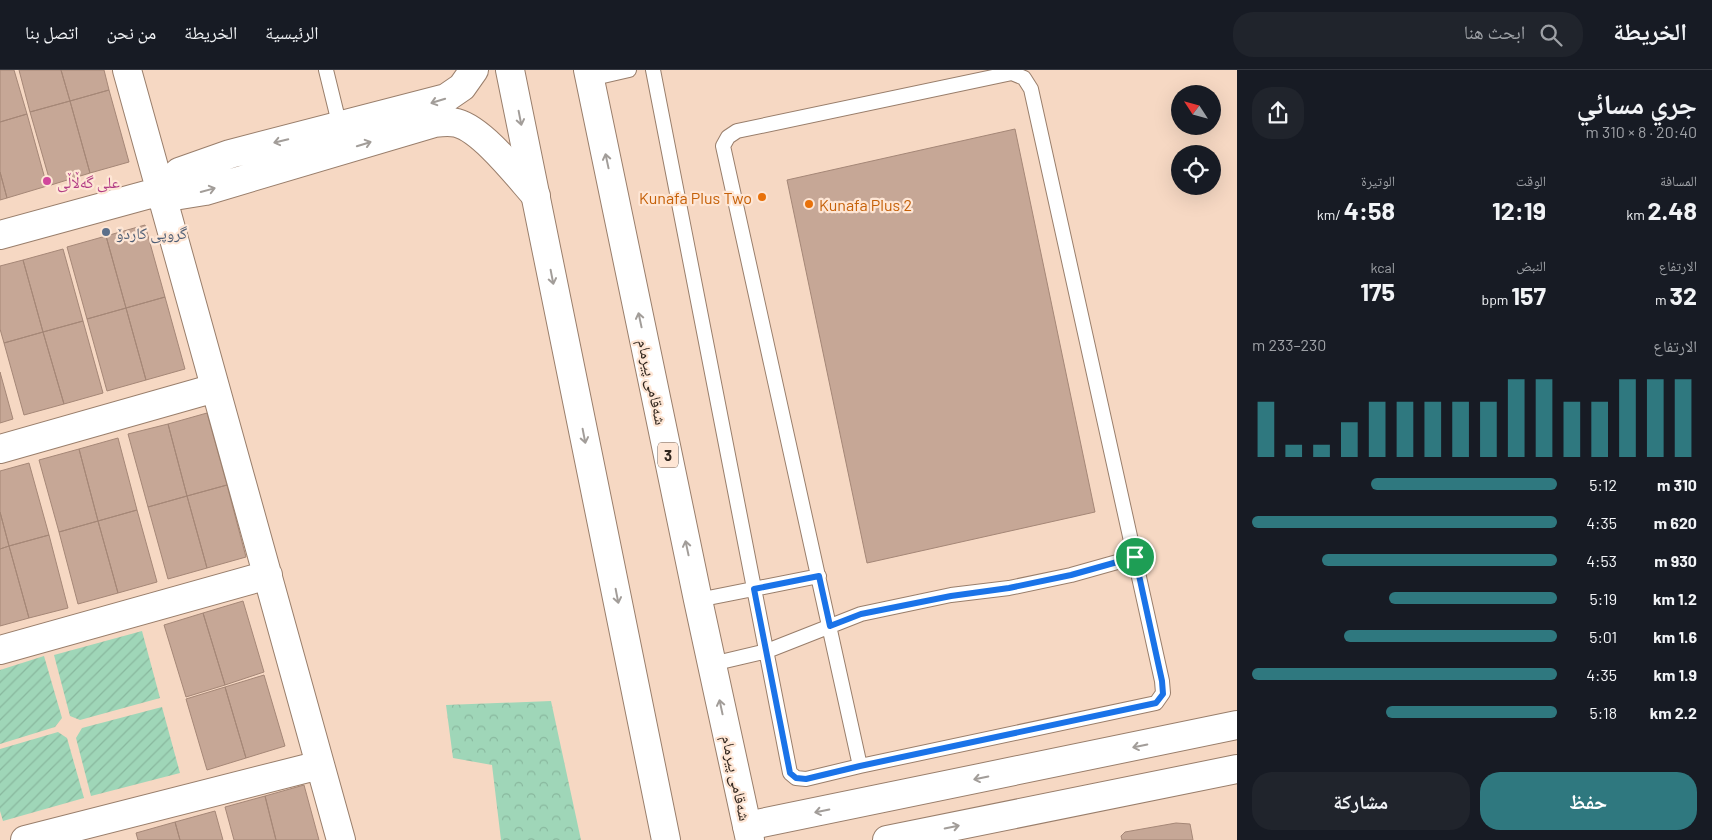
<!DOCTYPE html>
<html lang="ar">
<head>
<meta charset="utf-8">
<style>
  :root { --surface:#171b24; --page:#20242c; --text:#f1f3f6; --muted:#9ea1a6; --line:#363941; --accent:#2f787f }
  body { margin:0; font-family:Barlow,"Noto Naskh Arabic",sans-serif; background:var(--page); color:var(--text); direction:rtl; height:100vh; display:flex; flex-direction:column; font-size:19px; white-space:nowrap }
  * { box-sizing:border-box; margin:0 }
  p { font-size:16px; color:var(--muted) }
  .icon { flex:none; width:28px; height:28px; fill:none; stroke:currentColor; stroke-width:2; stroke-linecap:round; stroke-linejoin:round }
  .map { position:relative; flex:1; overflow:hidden; direction:ltr }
  .sheet { display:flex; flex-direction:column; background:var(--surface); width:475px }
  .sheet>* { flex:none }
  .needle { width:32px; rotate:306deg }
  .buttons { position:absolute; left:1171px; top:15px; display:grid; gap:10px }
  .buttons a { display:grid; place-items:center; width:50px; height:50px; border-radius:50%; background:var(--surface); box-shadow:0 5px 20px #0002; font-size:25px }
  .pin { position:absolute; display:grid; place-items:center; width:42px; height:42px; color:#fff; margin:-21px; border:2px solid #fff; border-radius:50%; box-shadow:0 1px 5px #0007 }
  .round { display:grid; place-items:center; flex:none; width:52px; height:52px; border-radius:20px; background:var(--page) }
  .summary { display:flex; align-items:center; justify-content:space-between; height:85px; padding:0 15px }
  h1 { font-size:28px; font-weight:700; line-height:38px }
  .figures { display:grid; grid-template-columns:repeat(3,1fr); gap:8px; height:85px; padding:5px 15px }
  .figures div { display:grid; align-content:center }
  .figures b { font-size:25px; font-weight:700 }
  .figures small { font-size:14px; font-weight:400 }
  .figures p { font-size:14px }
  .chart { height:140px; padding:10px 15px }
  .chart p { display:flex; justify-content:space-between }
  .chart svg { width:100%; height:90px; margin-top:5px; stroke:var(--accent); stroke-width:6 }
  .button { display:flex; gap:10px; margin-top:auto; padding:10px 15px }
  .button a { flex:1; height:58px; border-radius:20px; background:var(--accent); color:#fff; font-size:20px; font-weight:700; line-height:58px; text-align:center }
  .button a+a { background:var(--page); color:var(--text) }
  ul { padding:0 15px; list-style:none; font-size:16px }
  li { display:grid; grid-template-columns:80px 60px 1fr; align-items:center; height:38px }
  li i { height:12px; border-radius:6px; background:var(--accent) }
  header { display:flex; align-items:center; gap:30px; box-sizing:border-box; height:70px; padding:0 25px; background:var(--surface); border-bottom:1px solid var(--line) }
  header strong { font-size:24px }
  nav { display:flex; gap:28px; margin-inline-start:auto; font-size:18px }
  .search { width:350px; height:45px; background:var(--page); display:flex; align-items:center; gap:12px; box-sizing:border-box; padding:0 18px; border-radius:20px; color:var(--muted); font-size:19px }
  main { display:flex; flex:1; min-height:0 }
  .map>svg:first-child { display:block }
  .forest { fill:url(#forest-crowns) }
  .garden { fill:url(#garden-furrows) }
  .building { fill:#c6a796; stroke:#a58777 }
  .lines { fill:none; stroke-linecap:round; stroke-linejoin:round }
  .service-casing { stroke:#997e6b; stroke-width:16 }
  .minor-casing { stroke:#997e6b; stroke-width:30 }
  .trunk-casing { stroke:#997e6b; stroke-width:30 }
  .service { stroke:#fff; stroke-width:14 }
  .minor { stroke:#fff; stroke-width:28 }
  .trunk { stroke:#fff; stroke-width:28 }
  .oneway { stroke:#a29d99 }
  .route-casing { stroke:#fff; stroke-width:10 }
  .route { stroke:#1a73e8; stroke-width:6 }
  .hotel-dot { fill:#d1479c; stroke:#fee6d5; stroke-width:2 }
  .food-dot { fill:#e8710a; stroke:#fee6d5; stroke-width:2 }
  .service-dot { fill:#5c6f8a; stroke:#fee6d5; stroke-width:2 }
  .labels { text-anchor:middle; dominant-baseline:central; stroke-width:4.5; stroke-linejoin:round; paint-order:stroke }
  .shield { fill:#fee6d5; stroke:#6e5f54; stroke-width:1 }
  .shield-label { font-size:15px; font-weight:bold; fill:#30251d }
  .hotel-label { font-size:16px; fill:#b23c85; stroke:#fee6d5; text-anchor:start }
  .food-label { font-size:16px; fill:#c56008; stroke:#fee6d5; text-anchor:end }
  .service-label { font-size:16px; fill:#4e5e75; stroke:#fee6d5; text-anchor:start }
  .street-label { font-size:16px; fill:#30251d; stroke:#fee6d5 }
</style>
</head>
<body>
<header>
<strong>الخريطة</strong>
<div class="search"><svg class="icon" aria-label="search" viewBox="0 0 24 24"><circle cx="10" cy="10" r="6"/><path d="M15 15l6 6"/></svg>ابحث هنا</div>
<nav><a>الرئيسية</a><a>الخريطة</a><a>من نحن</a><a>اتصل بنا</a></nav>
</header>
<main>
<section class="sheet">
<div class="summary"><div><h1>جري مسائي</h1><p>20:40 · 8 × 310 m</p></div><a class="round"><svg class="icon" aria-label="share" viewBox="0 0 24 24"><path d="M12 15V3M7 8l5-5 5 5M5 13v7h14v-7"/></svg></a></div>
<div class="figures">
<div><p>المسافة</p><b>2.48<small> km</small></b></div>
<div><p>الوقت</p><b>12:19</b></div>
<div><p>الوتيرة</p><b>4:58<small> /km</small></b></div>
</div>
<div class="figures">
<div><p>الارتفاع</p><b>32<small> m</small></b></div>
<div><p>النبض</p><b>157<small> bpm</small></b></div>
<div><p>kcal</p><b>175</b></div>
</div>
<div class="chart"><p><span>الارتفاع</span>230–233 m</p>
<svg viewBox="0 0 160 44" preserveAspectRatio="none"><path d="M5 44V17M15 44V38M25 44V38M35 44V27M45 44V17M55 44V17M65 44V17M75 44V17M85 44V17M95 44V6M105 44V6M115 44V17M125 44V17M135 44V6M145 44V6M155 44V6"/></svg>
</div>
<ul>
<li><b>310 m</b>5:12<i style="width:61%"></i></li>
<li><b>620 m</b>4:35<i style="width:100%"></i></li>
<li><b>930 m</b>4:53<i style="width:77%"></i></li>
<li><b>1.2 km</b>5:19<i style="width:55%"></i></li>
<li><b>1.6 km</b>5:01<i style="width:70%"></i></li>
<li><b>1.9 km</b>4:35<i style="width:100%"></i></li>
<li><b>2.2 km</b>5:18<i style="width:56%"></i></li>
</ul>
<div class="button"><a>حفظ</a><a>مشاركة</a></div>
</section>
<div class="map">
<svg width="1237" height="770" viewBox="0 0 1237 770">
  <defs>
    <pattern id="forest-crowns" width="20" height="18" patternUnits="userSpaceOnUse" patternTransform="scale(1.25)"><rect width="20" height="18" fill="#9fd6b8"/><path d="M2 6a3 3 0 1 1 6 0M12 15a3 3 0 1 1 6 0" fill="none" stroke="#89b89e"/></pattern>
    <pattern id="garden-furrows" width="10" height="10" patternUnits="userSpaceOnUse" patternTransform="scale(1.25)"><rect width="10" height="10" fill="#9fd6b8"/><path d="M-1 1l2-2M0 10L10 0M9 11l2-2" fill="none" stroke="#89b89e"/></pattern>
  </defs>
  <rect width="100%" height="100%" fill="#f6d8c3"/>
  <!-- forest -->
  <path class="forest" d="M551,631L581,770H501L492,695L453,688L446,635Z"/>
  <!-- garden -->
  <path class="garden" d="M142,561L160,628L80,650L70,646L54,585Z
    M44,586L62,648L55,657L0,674V600Z
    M162,637L180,703L91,726L76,668L82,658Z
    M58,662L67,668L84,728L3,751L0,741V679Z"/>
  <!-- building -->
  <path class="building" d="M0,0H14L27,44L0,52Z
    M19,0H61L70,31L30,42Z
    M61,0H104L109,20L70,31Z
    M109,20L129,92L90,103L70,31Z
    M70,31L90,103L51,115L30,42Z
    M27,44L47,116L7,128L0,102V52Z
    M1015,59L1095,442L867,493L787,110Z
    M0,102L7,128L0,130Z
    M145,155L165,227L126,238L106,166Z
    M106,166L126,238L87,249L67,177Z
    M63,179L83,251L43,262L23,190Z
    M23,190L43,262L4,273L0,259V196Z
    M165,227L185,299L146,310L126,238Z
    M126,238L146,310L107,321L87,249Z
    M83,251L103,323L64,334L43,262Z
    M43,262L64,334L24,345L4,273Z
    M0,302L13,349L0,353Z
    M207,343L227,415L187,426L168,354Z
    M168,354L187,426L148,437L128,364Z
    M118,368L137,440L98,451L79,379Z
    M79,379L98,451L59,462L39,390Z
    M29,393L49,465L9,476L0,442V401Z
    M227,415L246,487L207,498L187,426Z
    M187,426L207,498L168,509L148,437Z
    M137,440L157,512L118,523L98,451Z
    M0,442L9,476L0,479Z
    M98,451L118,523L78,534L59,462Z
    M49,465L68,538L29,548L9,476Z
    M9,476L29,548L0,556V479Z
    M243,531L264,602L225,615L203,543Z
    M203,543L225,615L186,627L164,555Z
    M264,605L285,676L246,688L225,617Z
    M225,617L246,688L207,700L186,629Z
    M304,715L319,770H276L265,726Z
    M265,726L276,770H234L225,737Z
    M215,741L223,770H180L175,752Z
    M175,752L180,770H138L136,763Z
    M1176,753L1190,754L1193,770H1122L1121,766L1125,762Z"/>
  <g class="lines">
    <defs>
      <path id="service" d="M326,0L340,57
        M653,0L790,703L796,708L806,709L860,696L1156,633L1163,623L1162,611L1031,19L1024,8L1012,3L737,61L728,67L723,76L860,696
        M590,9L629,0
        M698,530L819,506
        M712,594L767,581L861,544L951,525L1009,518L1071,505L1135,487"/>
      <path id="minor" d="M127,0L341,770
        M161,121L179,102L230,84L446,28L462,17L474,0
        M0,165L161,121L174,126L205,121L434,53C442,52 449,51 457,53C483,60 518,106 536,126
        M0,379L215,318
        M0,580L268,505
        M747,756L1237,655
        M25,770L320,695
        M887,770L1237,699"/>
      <path id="trunk" d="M510,0L666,770
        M588,0L698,530L750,770"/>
    </defs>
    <!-- service casing -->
    <use href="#service" class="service-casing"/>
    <!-- minor casing -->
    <use href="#minor" class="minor-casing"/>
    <!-- trunk casing -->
    <use href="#trunk" class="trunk-casing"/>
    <!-- service -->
    <use href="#service" class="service"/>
    <!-- minor -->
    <use href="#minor" class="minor"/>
    <!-- trunk -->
    <use href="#trunk" class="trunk"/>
  </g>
  <!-- one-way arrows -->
  <defs><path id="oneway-shaft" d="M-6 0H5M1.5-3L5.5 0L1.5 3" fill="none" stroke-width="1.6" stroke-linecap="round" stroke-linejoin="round" transform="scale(1.25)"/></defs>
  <g class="oneway">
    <use href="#oneway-shaft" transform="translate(438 31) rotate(163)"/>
    <use href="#oneway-shaft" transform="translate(520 48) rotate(79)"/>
    <use href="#oneway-shaft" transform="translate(281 71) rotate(166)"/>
    <use href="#oneway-shaft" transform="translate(364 74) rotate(-17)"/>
    <use href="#oneway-shaft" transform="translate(607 91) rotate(-102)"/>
    <use href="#oneway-shaft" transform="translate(208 120) rotate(-15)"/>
    <use href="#oneway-shaft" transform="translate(552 207) rotate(79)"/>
    <use href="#oneway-shaft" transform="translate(640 250) rotate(-102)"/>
    <use href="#oneway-shaft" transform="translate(584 366) rotate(79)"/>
    <use href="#oneway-shaft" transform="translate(687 478) rotate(-102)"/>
    <use href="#oneway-shaft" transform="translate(617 526) rotate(79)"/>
    <use href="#oneway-shaft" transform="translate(721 637) rotate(-102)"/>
    <use href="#oneway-shaft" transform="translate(1140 676) rotate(168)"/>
    <use href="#oneway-shaft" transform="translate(981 708) rotate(168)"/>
    <use href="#oneway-shaft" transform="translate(822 741) rotate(168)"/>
    <use href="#oneway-shaft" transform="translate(952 757) rotate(-12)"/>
  </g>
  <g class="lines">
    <defs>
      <path id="route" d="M1135,487L1162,611L1163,624L1156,633L860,696L806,709L796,708L790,703L754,519L819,506L830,556L861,544L951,526L1009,518L1071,505Z"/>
    </defs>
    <!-- route casing -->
    <use href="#route" class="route-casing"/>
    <!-- route -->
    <use href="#route" class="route"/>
  </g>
  <!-- markers -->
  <circle class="hotel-dot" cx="47" cy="111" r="5"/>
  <g class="food-dot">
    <circle cx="762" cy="127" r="5"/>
    <circle cx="809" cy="134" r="5"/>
  </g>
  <circle class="service-dot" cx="106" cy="162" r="5"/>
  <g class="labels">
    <!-- shield labels -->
    <rect class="shield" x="658" y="372.5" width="20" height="25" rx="4"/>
    <g class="shield-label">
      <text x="668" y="385">3</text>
    </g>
    <!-- hotel labels -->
    <g class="hotel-label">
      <text x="57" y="111">علی گەڵاڵی</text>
    </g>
    <!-- food labels -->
    <g class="food-label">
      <text x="752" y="127">Kunafa Plus Two</text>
      <text x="819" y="134" text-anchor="start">Kunafa Plus 2</text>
    </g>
    <!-- service labels -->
    <g class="service-label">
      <text x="116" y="162">گروپی کاردۆ</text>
    </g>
    <!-- street labels -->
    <g class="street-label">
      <text transform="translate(653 312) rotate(78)">شەقامی پیرمام</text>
      <text transform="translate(737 708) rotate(78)">شەقامی پیرمام</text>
    </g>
  </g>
</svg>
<div class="buttons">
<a><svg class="needle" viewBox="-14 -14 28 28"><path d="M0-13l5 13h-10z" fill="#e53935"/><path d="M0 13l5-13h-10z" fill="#9ea1a6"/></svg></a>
<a><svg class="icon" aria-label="locate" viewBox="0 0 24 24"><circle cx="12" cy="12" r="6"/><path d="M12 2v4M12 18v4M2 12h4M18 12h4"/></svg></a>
</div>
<div class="pin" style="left:1135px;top:487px;background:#1e9e55"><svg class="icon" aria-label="arrive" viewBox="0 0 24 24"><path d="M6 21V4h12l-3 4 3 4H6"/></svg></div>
</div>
</main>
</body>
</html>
